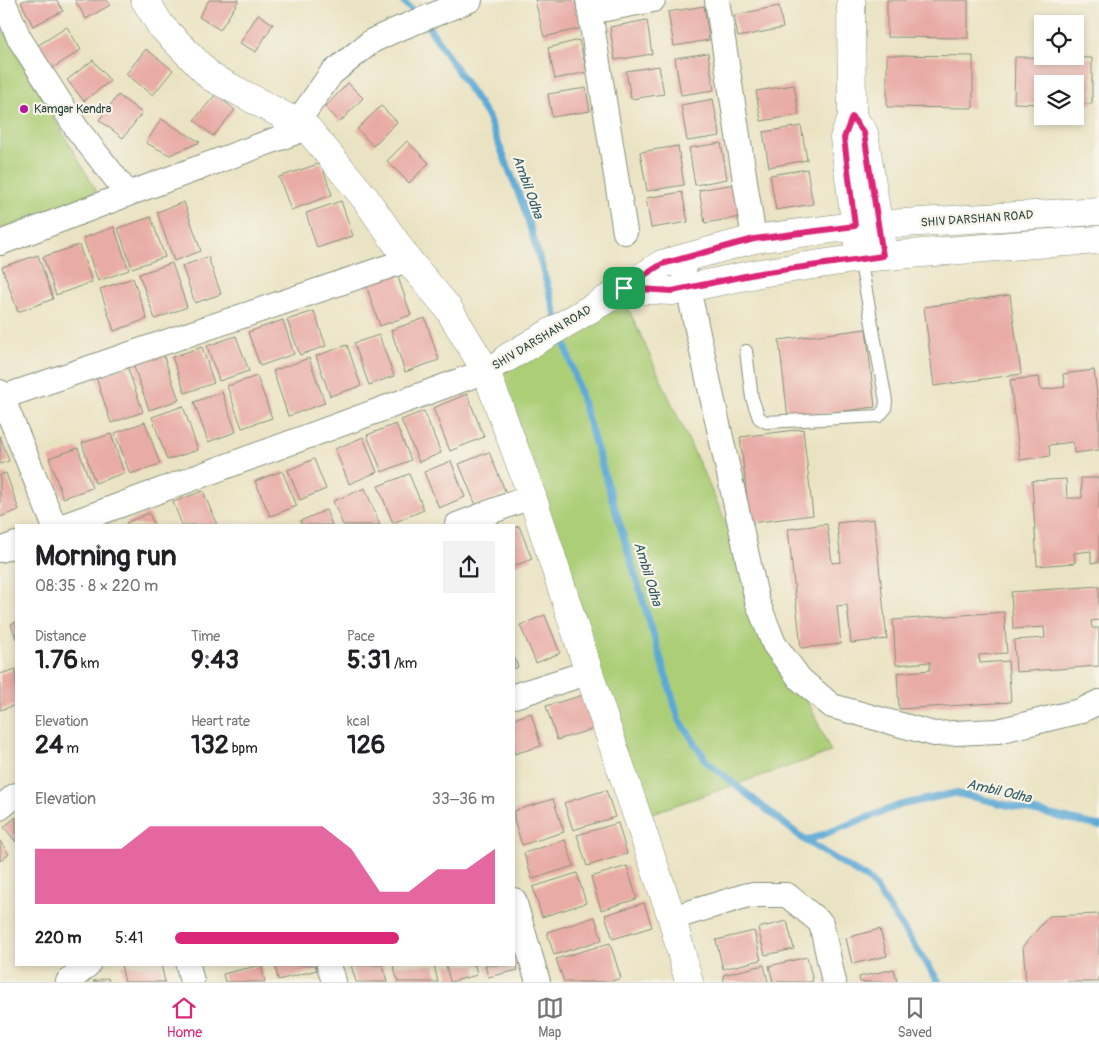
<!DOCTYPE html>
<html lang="en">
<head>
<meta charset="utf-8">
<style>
  :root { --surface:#fff; --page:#f2f2f2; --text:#202124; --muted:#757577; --line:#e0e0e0; --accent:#db2777 }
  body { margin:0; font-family:Pangolin,sans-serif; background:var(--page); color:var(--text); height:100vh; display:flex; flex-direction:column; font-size:19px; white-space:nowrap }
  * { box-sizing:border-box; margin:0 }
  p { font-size:16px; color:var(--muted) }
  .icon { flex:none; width:28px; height:28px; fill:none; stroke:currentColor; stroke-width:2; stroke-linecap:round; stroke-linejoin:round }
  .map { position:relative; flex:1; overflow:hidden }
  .drawer { position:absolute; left:15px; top:524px; width:500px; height:442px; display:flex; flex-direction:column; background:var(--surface); border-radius:0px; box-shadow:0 2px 8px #0003 }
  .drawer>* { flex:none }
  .controls { position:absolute; left:1034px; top:15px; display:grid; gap:10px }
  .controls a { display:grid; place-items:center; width:50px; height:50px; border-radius:0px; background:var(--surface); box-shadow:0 2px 8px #0003; font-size:25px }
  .pin { position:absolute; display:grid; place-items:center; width:42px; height:42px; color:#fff; margin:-21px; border-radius:10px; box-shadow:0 2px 8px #0006 }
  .round { display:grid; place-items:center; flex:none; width:52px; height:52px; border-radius:0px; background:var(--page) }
  .summary { display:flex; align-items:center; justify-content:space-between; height:85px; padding:0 20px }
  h1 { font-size:28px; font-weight:700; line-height:38px }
  .stats { display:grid; grid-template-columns:repeat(3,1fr); gap:8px; height:85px; padding:5px 20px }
  .stats div { display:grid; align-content:center }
  .stats b { font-size:25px; font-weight:700 }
  .stats small { font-size:14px; font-weight:400 }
  .stats p { font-size:14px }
  .chart { height:140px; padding:10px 20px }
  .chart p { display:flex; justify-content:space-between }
  .chart svg { width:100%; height:90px; margin-top:5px; fill:var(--accent); opacity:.7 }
  ul { padding:0 20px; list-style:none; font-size:16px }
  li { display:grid; grid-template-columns:80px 60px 1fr; align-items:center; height:38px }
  li i { height:12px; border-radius:6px; background:var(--accent) }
  .tab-bar { display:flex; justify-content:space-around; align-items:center; height:70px; border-top:1px solid var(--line); background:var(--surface); font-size:14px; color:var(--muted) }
  .tab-bar a { display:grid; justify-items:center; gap:2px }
  .tab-bar .selected { color:var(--accent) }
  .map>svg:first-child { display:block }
  .green { fill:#acce77; stroke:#668656 }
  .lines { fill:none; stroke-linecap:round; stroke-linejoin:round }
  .stream { stroke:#5ca9d5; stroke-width:7 }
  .building { fill:#e8aba5 }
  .lane-casing { stroke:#84907c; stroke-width:14 }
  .street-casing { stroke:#84907c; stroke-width:26 }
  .secondary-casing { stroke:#84907c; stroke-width:29 }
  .lane { stroke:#fff; stroke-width:12 }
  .street { stroke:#fff; stroke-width:24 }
  .secondary { stroke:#fff; stroke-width:28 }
  .route-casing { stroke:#fff; stroke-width:10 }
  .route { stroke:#db2777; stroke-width:6 }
  .poi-dot { fill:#b5179e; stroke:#f7f3e8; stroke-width:2 }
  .labels { text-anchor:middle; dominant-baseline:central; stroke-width:4.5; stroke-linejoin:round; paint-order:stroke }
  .poi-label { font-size:12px; fill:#1f3d34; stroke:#f7f3e8; text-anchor:start }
  .street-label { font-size:12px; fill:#1f3d34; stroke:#f7f3e8 }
  .water-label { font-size:14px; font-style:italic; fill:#315d64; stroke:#f7f3e8 }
</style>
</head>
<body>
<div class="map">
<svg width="1099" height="982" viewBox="0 0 1099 982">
  <rect width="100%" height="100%" fill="#f7f3e8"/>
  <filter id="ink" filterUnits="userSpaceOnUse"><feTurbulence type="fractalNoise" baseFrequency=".02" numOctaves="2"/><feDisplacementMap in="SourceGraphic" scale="10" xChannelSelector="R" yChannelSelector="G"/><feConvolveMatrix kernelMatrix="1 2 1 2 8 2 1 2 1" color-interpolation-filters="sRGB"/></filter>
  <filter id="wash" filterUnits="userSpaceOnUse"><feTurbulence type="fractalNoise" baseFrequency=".0096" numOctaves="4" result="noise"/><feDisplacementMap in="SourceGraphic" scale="20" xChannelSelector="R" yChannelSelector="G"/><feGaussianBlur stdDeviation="1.12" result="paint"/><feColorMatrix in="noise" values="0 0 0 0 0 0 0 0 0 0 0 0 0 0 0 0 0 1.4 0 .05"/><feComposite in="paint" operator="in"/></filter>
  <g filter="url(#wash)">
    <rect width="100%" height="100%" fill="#eae3c3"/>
    <!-- green -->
    <path class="green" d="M0,25L97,192L0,230Z
      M624,299L831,752L646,815L500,375Z"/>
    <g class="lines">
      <!-- stream -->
      <path class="stream" d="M401,0L426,23L488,117L525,210L558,321
        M561,331L679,719L707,762L806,841L871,881L939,982
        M806,841L900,805L955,793L1099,826"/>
    </g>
    <g id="blocks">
      <!-- building -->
      <path class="building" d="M25,0H57L63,11L33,26L21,2Z
        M75,0H107L110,5L86,19Z
        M209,0H239L220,30L199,17Z
        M535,0H575L582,28L544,37Z
        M887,0H968V38L887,37Z
        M704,6L709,40L674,46L668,12Z
        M779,6L783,28L738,37L734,15Z
        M258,14L273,24L256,52L240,43Z
        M647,20L652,54L615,60L610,27Z
        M67,27L81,50L51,69L37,46Z
        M579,40L587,72L555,79L548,48Z
        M146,49L173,70L153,95L126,74Z
        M708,53L714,90L681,95L675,58Z
        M887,55L973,56V108L887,107Z
        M1015,57L1092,58V104H1075V84H1042V104L1014,103Z
        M93,60L110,81L84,101L67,80Z
        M659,66L664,94L631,99L626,71Z
        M348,83L363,98L340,122L325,107Z
        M794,85L799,115L761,121L756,91Z
        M586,88L590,111L552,117L548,94Z
        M216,94L235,110L213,136L194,120Z
        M118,95L142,113L123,138L99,120Z
        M713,99L720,136L687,141L681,105Z
        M381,106L397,122L373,146L357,129Z
        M161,119L200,142L170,155L146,143Z
        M801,126L807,160L769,167L763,132Z
        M407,141L429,163L409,183L387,161Z
        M721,143L727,179L695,185L689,148Z
        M678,146L684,185L647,191L640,152Z
        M321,163L332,195L291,210L279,177Z
        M807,169L813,204L776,210L770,175Z
        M735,184L741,217L705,223L699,190Z
        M682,192L688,222L651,228L646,198Z
        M341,201L353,236L317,248L306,213Z
        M184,202L201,251L174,261L157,212Z
        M151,217L165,257L132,268L118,228Z
        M114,227L129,270L98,281L83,238Z
        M79,245L92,282L56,295L43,257Z
        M38,255L53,299L18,312L2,267Z
        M208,257L221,294L195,303L182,266Z
        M172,263L187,307L155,319L139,274Z
        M397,274L411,315L380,326L366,285Z
        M133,278L147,319L114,331L100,289Z
        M1010,295L1021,374L934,386L924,307Z
        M314,311L326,346L300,355L287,320Z
        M425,318L439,360L405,372L391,330Z
        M283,320L294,354L260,366L248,332Z
        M866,329L875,407L788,418L779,340Z
        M379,335L394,376L369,385L354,343Z
        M236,336L249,371L219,381L207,346Z
        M347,345L361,386L330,396L316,356Z
        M202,347L214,383L185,393L172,357Z
        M163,354L179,400L149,410L133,364Z
        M309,358L325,403L288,416L273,371Z
        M127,366L143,412L111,423L96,377Z
        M1094,370L1099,411V450L1074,453L1073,442L1049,445L1050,456L1020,460L1010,380L1039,377L1041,390L1065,387L1063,374Z
        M257,376L272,418L242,428L227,386Z
        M222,392L236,432L208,442L194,402Z
        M467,394L484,437L450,451L433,408Z
        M183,406L198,450L167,460L152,417Z
        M424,411L441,453L419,462L401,420Z
        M145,422L160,464L130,474L115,433Z
        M396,424L411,460L382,472L367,435Z
        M803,429L813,515L750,523L740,437Z
        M111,434L124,473L95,483L82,443Z
        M0,436L9,461L0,464Z
        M363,437L377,472L349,484L335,449Z
        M78,448L92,488L63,498L49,458Z
        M489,452L506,493L476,505L459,464Z
        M314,459L326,489L300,500L288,470Z
        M451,461L465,497L439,508L424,472Z
        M282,471L297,506L270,516L255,481Z
        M6,473L19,510L0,517V475Z
        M409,474L424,510L393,523L378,486Z
        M1081,478H1099V562L1091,563V551L1074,553L1075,563L1037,566L1032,481L1066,479L1067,498H1082Z
        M365,488L380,525H343L333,501Z
        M203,491L217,525H182L173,502Z
        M326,510L332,525H302L300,521Z
        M149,513L154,525H127L126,523Z
        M874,519L887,639L851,643L847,605L837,606L841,644L801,648L788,529L827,524L832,563L841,562L837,523Z
        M519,526L532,559L514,566V528Z
        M1099,586V620L1091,621L1092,628H1099V666L1016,672L1014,640L1045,638L1044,627L1013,629L1011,592Z
        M1004,612L1007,653L979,655L980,663L1008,661L1011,702L899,709L897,673L930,670V662L896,665L893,620Z
        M545,615L560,653L536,663L520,625Z
        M16,622V639L11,624Z
        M514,656L518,667L514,669Z
        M16,669V705L0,710V674Z
        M583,695L593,729L557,740L546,706Z
        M531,713L541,746L514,754V719Z
        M606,790L615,817L573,830L564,803Z
        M553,799L564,832L522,845L514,820V811Z
        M16,817V842L4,827Z
        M618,823L627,854L587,866L577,835Z
        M565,840L574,866L532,879L524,853Z
        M0,841L9,854L0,861Z
        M627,866L637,899L601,910L591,877Z
        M577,873L586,903L542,917L533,887Z
        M644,903L652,927L613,939L605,915Z
        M1099,914V982H1026L1023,946L1049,916Z
        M595,917L602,940L554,955L547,932Z
        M787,921L794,949L765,955L758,928Z
        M880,929L887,956L852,964L846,938Z
        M754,931L761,960L723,969L716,940Z
        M610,943L621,978L609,982H564L556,959Z
        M514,957L518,970L488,977L485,965H514Z
        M807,957L813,981L809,982H773L769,966Z
        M121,965H161L165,982H125Z
        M261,965L265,982H225L223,974Z
        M275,965H315L317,970L278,980Z
        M351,965H383L387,982H356Z
        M393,965H434L438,982H398Z
        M446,965H475L477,975L450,982Z
        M764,965L768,982H724L723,975Z
        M894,969L897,982H860L859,977Z
        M108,978L109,982H93V981Z"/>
    </g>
  </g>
  <g filter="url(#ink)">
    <use href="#blocks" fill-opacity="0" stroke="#84907c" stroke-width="1"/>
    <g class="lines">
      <defs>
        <path id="lane" d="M746,351L752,398L759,418L766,422L879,416L885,409L886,401L860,258"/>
        <path id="street" d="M588,0L625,232
          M717,0L754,239
          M590,12L653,0
          M290,119L303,114L331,74L372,41L391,32L470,0
          M128,194L307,128
          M0,243L128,194L77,129L19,38L3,0
          M680,259L688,288L757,601L774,644L800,679L832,706L934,734L998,731L1080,711L1099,702
          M0,392L54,525
          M0,398L408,260
          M66,525L486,371L502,362
          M457,525L532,496
          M0,550L16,544
          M514,696L590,672
          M0,808L16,795
          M514,900L538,982
          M672,918L748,895H787L821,923L834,982
          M188,965L192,982
          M329,965L334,982
          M68,982L88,965"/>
        <path id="secondary" d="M145,0L161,26L211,77L307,128L365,198L408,260L448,308L486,371L532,496L604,719L672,918L689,982
          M851,0L852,117L844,138L858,245
          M852,117L864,133L881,242
          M624,289L672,291L760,273L860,258L1035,244L1099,240
          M507,358L624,289L662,264L754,239L855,226L1099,211"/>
      </defs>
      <!-- lane casing -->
      <use href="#lane" class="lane-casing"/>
      <!-- street casing -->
      <use href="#street" class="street-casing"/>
      <!-- secondary casing -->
      <use href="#secondary" class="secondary-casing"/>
      <!-- lane -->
      <use href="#lane" class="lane"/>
      <!-- street -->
      <use href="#street" class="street"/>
      <!-- secondary -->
      <use href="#secondary" class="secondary"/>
    </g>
  </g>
  <g class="lines" filter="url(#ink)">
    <defs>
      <path id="route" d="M852,117L864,133L883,256L760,273L672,291L624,288L662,264L754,239L855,226L844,138Z"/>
    </defs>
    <!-- route casing -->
    <use href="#route" class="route-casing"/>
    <!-- route -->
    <use href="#route" class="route"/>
  </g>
  <!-- markers -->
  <circle class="poi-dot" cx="24" cy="109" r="5"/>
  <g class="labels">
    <!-- poi labels -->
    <g class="poi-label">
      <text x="34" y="109">Kamgar Kendra</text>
    </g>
    <!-- street labels -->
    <g class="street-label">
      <text transform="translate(977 219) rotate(-4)">SHIV DARSHAN ROAD</text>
      <text transform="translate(542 338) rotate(-31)">SHIV DARSHAN ROAD</text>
    </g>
    <!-- water labels -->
    <g class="water-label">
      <text transform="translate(528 187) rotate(70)">Ambil Odha</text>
      <text transform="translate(648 574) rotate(73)">Ambil Odha</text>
      <text transform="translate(999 791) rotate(13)">Ambil Odha</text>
    </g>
  </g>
</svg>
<div class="controls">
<a><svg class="icon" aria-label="locate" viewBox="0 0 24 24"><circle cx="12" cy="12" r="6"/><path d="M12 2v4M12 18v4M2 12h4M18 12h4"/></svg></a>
<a><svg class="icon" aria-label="layers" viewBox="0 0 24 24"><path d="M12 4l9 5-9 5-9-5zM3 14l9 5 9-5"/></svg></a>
</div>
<div class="pin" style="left:624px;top:288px;background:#1e9e55"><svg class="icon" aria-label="arrive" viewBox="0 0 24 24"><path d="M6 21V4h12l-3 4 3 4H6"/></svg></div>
<section class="drawer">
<div class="summary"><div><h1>Morning run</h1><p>08:35 · 8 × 220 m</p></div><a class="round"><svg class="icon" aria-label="share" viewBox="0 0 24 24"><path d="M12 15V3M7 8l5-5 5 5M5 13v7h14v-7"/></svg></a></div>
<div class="stats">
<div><p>Distance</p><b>1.76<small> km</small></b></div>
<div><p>Time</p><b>9:43</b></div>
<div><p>Pace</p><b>5:31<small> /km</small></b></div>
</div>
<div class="stats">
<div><p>Elevation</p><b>24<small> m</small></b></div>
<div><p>Heart rate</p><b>132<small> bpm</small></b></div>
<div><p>kcal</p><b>126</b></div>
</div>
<div class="chart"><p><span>Elevation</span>33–36 m</p>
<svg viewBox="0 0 160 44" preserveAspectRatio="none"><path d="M0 44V17L10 17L20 17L30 17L40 6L50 6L60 6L70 6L80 6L90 6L100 6L110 17L120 38L130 38L140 27L150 27L160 17V44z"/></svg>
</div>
<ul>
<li><b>220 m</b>5:41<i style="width:70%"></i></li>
</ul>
</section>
</div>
<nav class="tab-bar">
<a class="selected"><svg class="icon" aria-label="home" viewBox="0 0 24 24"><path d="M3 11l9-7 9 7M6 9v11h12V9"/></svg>Home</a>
<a><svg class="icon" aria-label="map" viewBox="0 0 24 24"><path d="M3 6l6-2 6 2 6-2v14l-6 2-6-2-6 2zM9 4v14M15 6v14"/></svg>Map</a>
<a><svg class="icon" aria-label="saved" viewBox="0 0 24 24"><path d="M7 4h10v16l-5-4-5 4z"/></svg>Saved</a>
</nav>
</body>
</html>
